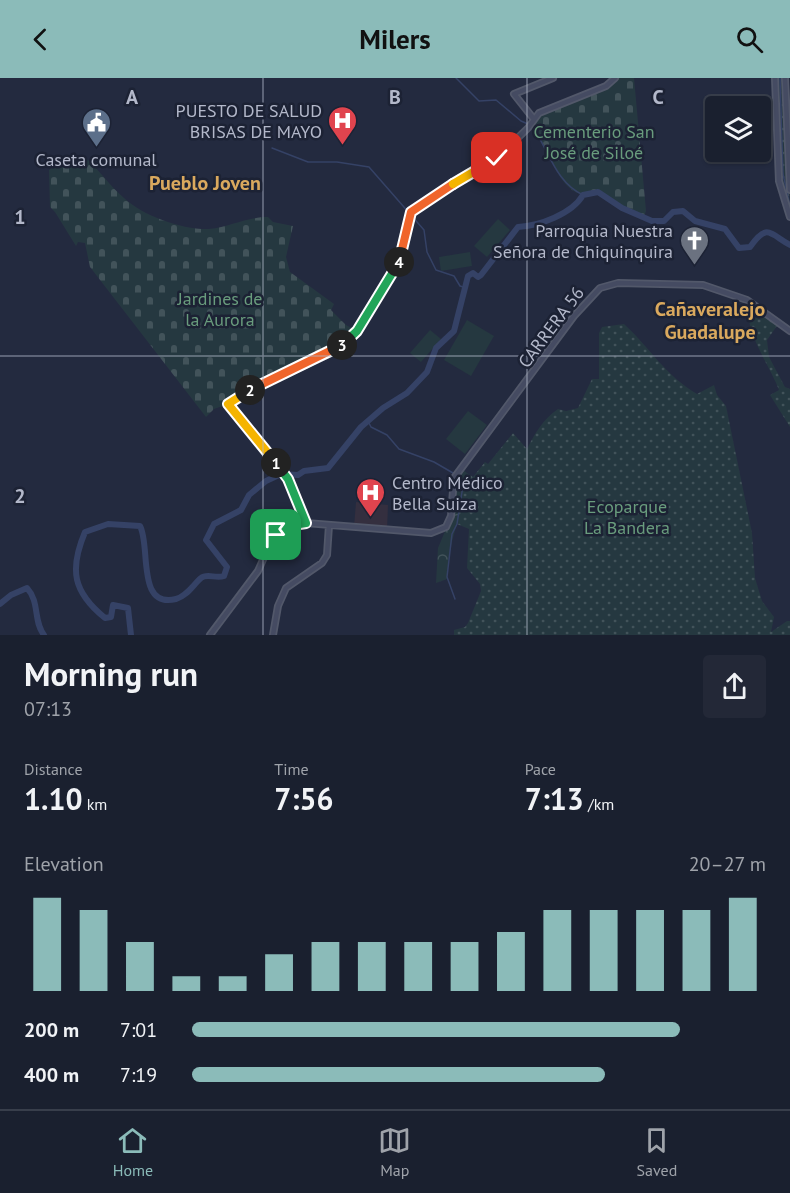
<!DOCTYPE html>
<html lang="en">
<head>
<meta charset="utf-8">
<style>
  :root { --surface:#1a202f; --page:#232837; --text:#f1f3f6; --muted:#9fa3aa; --line:#383e4b; --accent:#8bbbb9 }
  body { margin:0; font-family:"PT Sans",sans-serif; background:var(--page); color:var(--text); height:100vh; display:flex; flex-direction:column; font-size:22px; white-space:nowrap }
  * { box-sizing:border-box; margin:0 }
  p { font-size:20px; color:var(--muted) }
  .icon { flex:none; width:33px; height:33px; fill:none; stroke:currentColor; stroke-width:2; stroke-linecap:round; stroke-linejoin:round }
  .map { position:relative; height:557px; overflow:hidden }
  .drawer { display:flex; flex-direction:column; background:var(--surface); flex:1 }
  .drawer>* { flex:none }
  .buttons { position:absolute; left:705px; top:18px; display:grid; gap:12px }
  .buttons a { display:grid; place-items:center; width:66px; height:66px; border-radius:6px; background:var(--surface); box-shadow:0 2px 4px #0004,0 0 0 2px var(--line); font-size:30px }
  .pin { position:absolute; display:grid; place-items:center; width:51px; height:51px; color:#fff; margin:-26px; border-radius:12px; box-shadow:0 3px 9px #0006 }
  .km { position:absolute; width:30px; height:30px; margin:-15px; border-radius:50%; background:#222; color:#fff; font-size:16px; line-height:30px; text-align:center }
  .round { display:grid; place-items:center; flex:none; width:63px; height:63px; border-radius:6px; background:var(--page) }
  .overview { display:flex; align-items:center; justify-content:space-between; height:102px; padding:0 24px }
  h1 { font-size:33px; font-weight:700; line-height:45px }
  .metrics { display:grid; grid-template-columns:repeat(3,1fr); gap:9px; height:102px; padding:6px 24px }
  .metrics div { display:grid; align-content:center }
  .metrics b { font-size:30px; font-weight:700 }
  .metrics small { font-size:16px; font-weight:400 }
  .metrics p { font-size:16px }
  .chart { height:168px; padding:12px 24px }
  .chart p { display:flex; justify-content:space-between }
  .chart svg { width:100%; height:108px; margin-top:6px; stroke:var(--accent); stroke-width:6 }
  ul { padding:0 24px; list-style:none; font-size:20px }
  li { display:grid; grid-template-columns:96px 72px 1fr; align-items:center; height:45px }
  li i { height:15px; border-radius:8px; background:var(--accent) }
  header { display:flex; justify-content:space-between; align-items:center; height:78px; padding:0 24px; background:var(--accent); color:#111; font-size:27px; font-weight:700 }
  .dock { display:flex; justify-content:space-around; align-items:center; height:84px; border-top:2px solid var(--line); background:var(--surface); font-size:16px; color:var(--muted) }
  .dock a { display:grid; justify-items:center; gap:3px }
  .dock .current { color:var(--accent) }
  .map>svg:first-child { display:block }
  .medical { fill:#342f3f }
  .green { fill:url(#green-dots) }
  .forest { fill:url(#forest-crowns) }
  .cemetery { fill:url(#cemetery-stones) }
  .pitch { fill:#253840 }
  .lines { fill:none; stroke-linecap:round; stroke-linejoin:round }
  .stream { stroke:#354266; stroke-width:1.5 }
  .river { stroke:#354266; stroke-width:6 }
  .secondary-casing { stroke:#52586a; stroke-width:8 }
  .secondary { stroke:#454b62; stroke-width:4.5 }
  .split-1-casing { stroke:#fff; stroke-width:12 }
  .split-2-casing { stroke:#fff; stroke-width:12 }
  .split-3-casing { stroke:#fff; stroke-width:12 }
  .split-4-casing { stroke:#fff; stroke-width:12 }
  .split-5-casing { stroke:#fff; stroke-width:12 }
  .split-6-casing { stroke:#fff; stroke-width:12 }
  .split-1 { stroke:#22a559; stroke-width:8 }
  .split-2 { stroke:#f5b400; stroke-width:8 }
  .split-3 { stroke:#f0652b; stroke-width:8 }
  .split-4 { stroke:#22a559; stroke-width:8 }
  .split-5 { stroke:#f0652b; stroke-width:8 }
  .split-6 { stroke:#f5b400; stroke-width:8 }
  .grid { fill:none; stroke:#b3b8ca; stroke-width:1.5; stroke-opacity:0.55 }
  .labels { text-anchor:middle; dominant-baseline:central; stroke-width:5; stroke-linejoin:round; paint-order:stroke }
  .poi-label { font-size:18px; fill:#b3b8ca; stroke:#1c2234; text-anchor:end }
  .park-label { font-size:18px; fill:#699c7d; stroke:#1c2234 }
  .street-label { font-size:18px; fill:#b3b8ca; stroke:#1c2234 }
  .neighbourhood-label { font-size:20px; font-weight:bold; fill:#daa95e; stroke:#1c2234 }
  .grid-label { font-size:20px; text-anchor:middle; font-weight:bold; fill:#b3b8ca; stroke:#1c2234; stroke-width:5; stroke-linejoin:round; paint-order:stroke }
</style>
</head>
<body>
<header><svg class="icon" aria-label="back" viewBox="0 0 24 24"><path d="M15 5l-7 7 7 7"/></svg>Milers<svg class="icon" aria-label="search" viewBox="0 0 24 24"><circle cx="10" cy="10" r="6"/><path d="M15 15l6 6"/></svg></header>
<div class="map">
<svg width="790" height="557" viewBox="0 0 790 557">
  <defs>
    <pattern id="green-dots" width="8" height="8" patternUnits="userSpaceOnUse" patternTransform="scale(1.5)"><rect width="8" height="8" fill="#253840"/><path d="M2 2h.1M6 6h.1" fill="none" stroke="#42535a" stroke-width="1.8" stroke-linecap="round"/></pattern>
    <pattern id="forest-crowns" width="20" height="18" patternUnits="userSpaceOnUse" patternTransform="scale(1.5)"><rect width="20" height="18" fill="#253840"/><path d="M2 6a3 3 0 1 1 6 0M12 15a3 3 0 1 1 6 0" fill="none" stroke="#42535a"/></pattern>
    <pattern id="cemetery-stones" width="16" height="16" patternUnits="userSpaceOnUse" patternTransform="scale(1.5)"><rect width="16" height="16" fill="#253840"/><path d="M2 7V4a2 2 0 0 1 4 0v3zM10 15v-3a2 2 0 0 1 4 0v3z" fill="#42535a"/></pattern>
  </defs>
  <rect width="100%" height="100%" fill="#232a3f"/>
  <!-- medical -->
  <path class="medical" d="M356,424L388,427L387,453L354,449Z"/>
  <!-- green -->
  <path class="green" d="M775,0H785L790,139L779,103Z
    M751,224L779,245L767,262L769,279L785,309L790,311V349L770,317L779,312C771,290 739,245 751,224Z
    M624,246C651,271 664,296 697,316L714,307L717,317L726,328L752,455L755,500L762,523L774,539L771,554L787,543H790V557H454V552L465,549L468,545L481,513L480,506L467,490L469,451L457,446L461,414L467,395L473,399L485,384L488,386L513,355L527,371C534,357 543,341 558,331L566,333L578,330L592,301H599V255L602,249Z"/>
  <!-- forest -->
  <path class="forest" d="M462,391L467,395C459,411 462,429 457,446C451,464 448,482 447,501L436,505L438,470L449,444L453,405Z"/>
  <!-- cemetery -->
  <path class="cemetery" d="M615,0H634L646,133L644,138L618,128L602,114C595,113 590,117 584,116C558,116 546,61 531,47L536,37L606,8Z
    M70,78L86,80C99,92 110,108 124,120C143,138 183,152 209,151C230,149 247,139 268,139L273,144L293,148L286,179L290,194L334,226L331,232L346,247L357,253L331,275L249,313L228,326L214,331L206,339L90,189L85,165L78,164L76,168L55,134L50,129L49,92Z"/>
  <!-- pitch -->
  <path class="pitch" d="M498,141L510,152L487,179L474,168Z
    M470,174L472,188L441,193L439,179Z
    M467,242L494,258L471,298L444,282Z
    M430,252L441,261L421,284L410,275Z
    M468,333L487,347L465,376L446,361Z"/>
  <g class="lines">
    <!-- stream -->
    <path class="stream" d="M456,0L479,23L496,22L521,43L528,46
      M780,0L783,96L790,128
      M532,48C549,72 555,104 583,117
      M272,70L308,84H337L369,89L424,152L427,174L436,192L454,198L460,208L466,210
      M368,343L371,349L387,357L399,371L434,384L453,395
      M455,521L447,499L452,456L457,446L464,401"/>
    <!-- river -->
    <path class="river" d="M0,526L11,517L27,510C40,524 33,543 44,557
      M131,557L128,530L113,527L111,539L105,540C73,514 69,492 85,454L108,446L140,448C151,468 136,531 176,521C187,518 193,507 201,500C207,495 216,501 224,498L227,489L206,462L214,446L241,432L249,417L266,403L281,396L298,397L304,393L328,390L361,349L383,330L407,315L427,294L436,270L454,253L468,198L473,195L478,199L481,197L518,149C539,148 572,136 583,117L598,114L622,130L652,143H664L673,134L683,133L695,143L725,151L739,170L750,169C767,145 769,155 790,167"/>
    <defs>
      <path id="secondary" d="M775,0L779,103L790,139
        M785,0L790,112
        M533,40L514,16L553,0
        M306,445L288,401L228,326L249,313L331,275L347,264L357,253L399,183L409,138L415,130L497,80L528,50L539,35L606,8L615,0
        M210,557L258,493L272,461L283,449L306,445L431,455L446,449L451,438L454,400L574,238L600,210L618,205L703,207L747,222L790,253
        M273,557L278,528L286,510L322,485L327,477L329,447"/>
    </defs>
    <!-- secondary casing -->
    <use href="#secondary" class="secondary-casing"/>
    <!-- secondary -->
    <use href="#secondary" class="secondary"/>
  </g>
  <g class="lines">
    <defs>
      <path id="split-1" d="M276,457L287,448L306,445L288,401L276,385"/>
      <path id="split-2" d="M250,312L228,326L276,385"/>
      <path id="split-3" d="M250,312L342,267"/>
      <path id="split-4" d="M342,267L357,253L399,184"/>
      <path id="split-5" d="M399,184L411,134L453,106"/>
      <path id="split-6" d="M453,106L497,80"/>
    </defs>
    <!-- split-1 casing -->
    <use href="#split-1" class="split-1-casing"/>
    <!-- split-2 casing -->
    <use href="#split-2" class="split-2-casing"/>
    <!-- split-3 casing -->
    <use href="#split-3" class="split-3-casing"/>
    <!-- split-4 casing -->
    <use href="#split-4" class="split-4-casing"/>
    <!-- split-5 casing -->
    <use href="#split-5" class="split-5-casing"/>
    <!-- split-6 casing -->
    <use href="#split-6" class="split-6-casing"/>
    <!-- split-1 -->
    <use href="#split-1" class="split-1"/>
    <!-- split-2 -->
    <use href="#split-2" class="split-2"/>
    <!-- split-3 -->
    <use href="#split-3" class="split-3"/>
    <!-- split-4 -->
    <use href="#split-4" class="split-4"/>
    <!-- split-5 -->
    <use href="#split-5" class="split-5"/>
    <!-- split-6 -->
    <use href="#split-6" class="split-6"/>
  </g>
  <!-- grid -->
  <path class="grid" d="M263,0V557M527,0V557M0,278H790"/>
  <!-- icons -->
  <defs>
    <symbol id="hospital-pin" viewBox="-11 -11 22 30"><path d="M0 17L-7.5 6A9.5 9.5 0 1 1 7.5 6Z" fill="#e0444e" stroke="#1c2234"/><path d="M-5-5h3v3.5h4V-5h3V5h-3V1.5h-4V5h-3Z" fill="#fff"/></symbol>
    <symbol id="civic-pin" viewBox="-11 -11 22 30"><path d="M0 17L-7.5 6A9.5 9.5 0 1 1 7.5 6Z" fill="#5c6f8a" stroke="#1c2234"/><path d="M-.6-6.5H3V-4.5H.6V-3L4-1V1h2V6H-6V1h2V-1L-.6-3ZM-1.2 2.5V6h2.4V2.5Z" fill="#fff"/></symbol>
    <symbol id="church-pin" viewBox="-11 -11 22 30"><path d="M0 17L-7.5 6A9.5 9.5 0 1 1 7.5 6Z" fill="#6b7280" stroke="#1c2234"/><path d="M-1.2-6h2.4v3.5h3.3v2.4h-3.3V6h-2.4V-.1h-3.3v-2.4h3.3Z" fill="#fff"/></symbol>
  </defs>
  <g fill-rule="evenodd">
    <use href="#hospital-pin" x="326" y="26" width="33" height="45"/>
    <use href="#civic-pin" x="80" y="28" width="33" height="45"/>
    <use href="#church-pin" x="678" y="146" width="33" height="45"/>
    <use href="#hospital-pin" x="354" y="398" width="33" height="45"/>
  </g>
  <g class="labels">
    <!-- poi labels -->
    <g class="poi-label">
      <text x="322" y="32">PUESTO DE SALUD<tspan x="322" dy="21">BRISAS DE MAYO</tspan></text>
      <text x="96" y="81" text-anchor="middle">Caseta comunal</text>
      <text x="673" y="152">Parroquia Nuestra<tspan x="673" dy="21">Señora de Chiquinquira</tspan></text>
      <text x="392" y="404" text-anchor="start">Centro Médico<tspan x="392" dy="21">Bella Suiza</tspan></text>
    </g>
    <!-- park labels -->
    <g class="park-label">
      <text x="594" y="53">Cementerio San<tspan x="594" dy="21">José de Siloé</tspan></text>
      <text x="220" y="220">Jardines de<tspan x="220" dy="21">la Aurora</tspan></text>
      <text x="627" y="428">Ecoparque<tspan x="627" dy="21">La Bandera</tspan></text>
    </g>
    <!-- street labels -->
    <g class="street-label">
      <text transform="translate(551 249) rotate(-53)">CARRERA 56</text>
    </g>
    <!-- neighbourhood labels -->
    <g class="neighbourhood-label">
      <text x="205" y="105">Pueblo Joven</text>
      <text x="710" y="231">Cañaveralejo<tspan x="710" dy="23">Guadalupe</tspan></text>
    </g>
  </g>
  <g class="grid-label">
    <text x="132" y="26">A</text>
    <text x="395" y="26">B</text>
    <text x="658" y="26">C</text>
    <text x="20" y="146">1</text>
    <text x="20" y="425">2</text>
  </g>
</svg>
<div class="buttons">
<a><svg class="icon" aria-label="layers" viewBox="0 0 24 24"><path d="M12 4l9 5-9 5-9-5zM3 14l9 5 9-5"/></svg></a>
</div>
<div class="pin" style="left:276px;top:457px;background:#1e9e55"><svg class="icon" aria-label="arrive" viewBox="0 0 24 24"><path d="M6 21V4h12l-3 4 3 4H6"/></svg></div>
<div class="pin" style="left:497px;top:80px;background:#d93025"><svg class="icon" aria-label="check" viewBox="0 0 24 24"><path d="M5 12l5 5 9-10"/></svg></div>
<b class="km" style="left:276px;top:385px">1</b>
<b class="km" style="left:250px;top:312px">2</b>
<b class="km" style="left:342px;top:267px">3</b>
<b class="km" style="left:399px;top:184px">4</b>
</div>
<section class="drawer">
<div class="overview"><div><h1>Morning run</h1><p>07:13</p></div><a class="round"><svg class="icon" aria-label="share" viewBox="0 0 24 24"><path d="M12 15V3M7 8l5-5 5 5M5 13v7h14v-7"/></svg></a></div>
<div class="metrics">
<div><p>Distance</p><b>1.10<small> km</small></b></div>
<div><p>Time</p><b>7:56</b></div>
<div><p>Pace</p><b>7:13<small> /km</small></b></div>
</div>
<div class="chart"><p><span>Elevation</span>20–27 m</p>
<svg viewBox="0 0 160 44" preserveAspectRatio="none"><path d="M5 44V6M15 44V11M25 44V24M35 44V38M45 44V38M55 44V29M65 44V24M75 44V24M85 44V24M95 44V24M105 44V20M115 44V11M125 44V11M135 44V11M145 44V11M155 44V6"/></svg>
</div>
<ul>
<li><b>200 m</b>7:01<i style="width:85%"></i></li>
<li><b>400 m</b>7:19<i style="width:72%"></i></li>
</ul>
</section>
<nav class="dock">
<a class="current"><svg class="icon" aria-label="home" viewBox="0 0 24 24"><path d="M3 11l9-7 9 7M6 9v11h12V9"/></svg>Home</a>
<a><svg class="icon" aria-label="map" viewBox="0 0 24 24"><path d="M3 6l6-2 6 2 6-2v14l-6 2-6-2-6 2zM9 4v14M15 6v14"/></svg>Map</a>
<a><svg class="icon" aria-label="saved" viewBox="0 0 24 24"><path d="M7 4h10v16l-5-4-5 4z"/></svg>Saved</a>
</nav>
</body>
</html>
